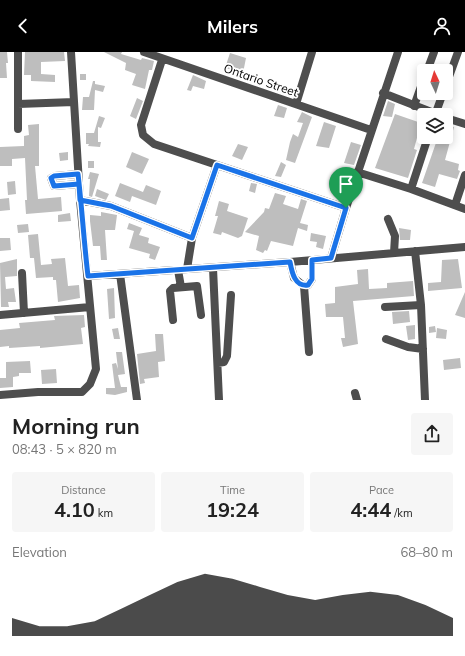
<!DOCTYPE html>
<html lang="en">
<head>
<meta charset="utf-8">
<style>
  :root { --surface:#fff; --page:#f6f6f6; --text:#222; --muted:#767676; --accent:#000 }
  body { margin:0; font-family:Mulish,sans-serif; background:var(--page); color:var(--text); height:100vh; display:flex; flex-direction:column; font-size:15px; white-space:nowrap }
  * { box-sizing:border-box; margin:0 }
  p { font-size:13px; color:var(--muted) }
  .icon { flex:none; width:22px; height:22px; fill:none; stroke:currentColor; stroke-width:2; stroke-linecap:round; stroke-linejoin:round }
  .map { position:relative; height:348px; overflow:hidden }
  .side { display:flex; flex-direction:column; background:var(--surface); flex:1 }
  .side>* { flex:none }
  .needle { width:26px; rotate:356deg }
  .fabs { position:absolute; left:417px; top:12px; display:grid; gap:8px }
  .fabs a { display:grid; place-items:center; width:36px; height:36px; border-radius:4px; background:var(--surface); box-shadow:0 2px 10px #0003; font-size:20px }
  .pin { position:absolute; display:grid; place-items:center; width:34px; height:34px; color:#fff; margin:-41px -17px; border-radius:50% 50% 50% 0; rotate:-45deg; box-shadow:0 0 4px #0007 }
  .pin .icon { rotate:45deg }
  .round { display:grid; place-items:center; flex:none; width:42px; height:42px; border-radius:4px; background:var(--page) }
  .summary { display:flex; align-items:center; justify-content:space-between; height:68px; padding:0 12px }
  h1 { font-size:22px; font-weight:700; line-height:30px }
  .figures { display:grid; grid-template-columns:repeat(3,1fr); gap:6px; height:68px; padding:4px 12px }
  .figures div { display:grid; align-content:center; border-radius:4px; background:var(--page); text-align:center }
  .figures b { font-size:20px; font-weight:700 }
  .figures small { font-size:11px; font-weight:400 }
  .figures p { font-size:11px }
  .chart { height:112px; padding:8px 12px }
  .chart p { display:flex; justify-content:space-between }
  .chart svg { width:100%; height:72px; margin-top:4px; fill:var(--accent); opacity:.7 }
  header { display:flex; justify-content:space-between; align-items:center; height:52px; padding:0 12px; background:var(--accent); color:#fff; font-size:18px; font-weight:700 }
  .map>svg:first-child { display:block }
  .building { fill:#bebebe }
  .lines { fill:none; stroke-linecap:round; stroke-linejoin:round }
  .minor { stroke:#4e4e4e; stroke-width:8 }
  .route-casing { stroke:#fff; stroke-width:8 }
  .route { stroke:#1a73e8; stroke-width:5 }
  .labels { text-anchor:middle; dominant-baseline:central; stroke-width:3.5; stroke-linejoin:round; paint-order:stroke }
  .street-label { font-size:12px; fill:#000; stroke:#fff }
</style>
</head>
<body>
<header><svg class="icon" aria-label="back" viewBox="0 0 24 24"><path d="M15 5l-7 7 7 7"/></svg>Milers<svg class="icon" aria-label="person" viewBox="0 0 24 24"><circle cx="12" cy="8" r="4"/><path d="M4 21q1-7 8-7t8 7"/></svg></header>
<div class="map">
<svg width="465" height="348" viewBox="0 0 465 348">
  <rect width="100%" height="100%" fill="#fff"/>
  <!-- building -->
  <path class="building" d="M0,0H7L8,11H6L7,26H0Z
    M25,0H64L65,9L41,10V22L55,23V30L31,29V23H24Z
    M104,0H122L121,2L141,8L142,6L154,9L152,18H149L145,37L132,33L136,22L125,18L126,11Z
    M230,1L246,6L243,21L225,16Z
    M80,22H86V28H80Z
    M193,23L206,29L204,37L193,34L191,39L187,38Z
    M93,29H95V32L105,34L103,40L95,38L94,58H82L83,45H89Z
    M137,46L143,49L136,67L130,64Z
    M388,49L395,52L392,65L383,64Z
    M278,53L287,56L284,66L274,64Z
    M302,60L312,65L295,111L286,108L290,90L293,82L298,85L303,71L297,70Z
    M395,62L421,71L414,97L417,98L408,126L375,116Z
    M99,64L105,66L101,76L98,75V90H101L100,95L88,94L89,92H86V81H94Z
    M324,70L336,74L329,96L316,94Z
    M39,72V114H35L38,147L61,145L62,159L26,162L25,148H27L25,106L12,107V114H0V95L24,94V84L29,83L28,73Z
    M446,72L454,75L445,108L459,112L458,118L460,119L457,127L439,122L435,135L422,131L438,85H446Z
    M351,90L361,93L354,113L344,111Z
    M238,92L248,95L242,108L232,104Z
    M68,100V108L60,109L59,101Z
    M132,100L149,107L142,122L126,115Z
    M88,109H94V116H88Z
    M281,110L286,113L281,125L275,124Z
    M90,120L99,122L92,145L89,144L90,127H88Z
    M15,129L16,142L8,143L7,130Z
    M120,131L143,140L146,133L161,139L156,153L132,144L130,150L115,144Z
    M251,131L257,132L255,141L249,139Z
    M97,137L109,142L106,148L95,144Z
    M275,141L286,144L283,152L298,157L301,147L307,149L300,171L308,173L307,179L298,176L293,194L271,189L267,199L265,198L263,201L256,198L259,184L245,180L264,160L265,156L269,157Z
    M9,146L10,158L0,159V147Z
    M219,149L229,152L227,159L248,166L242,184L238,186L222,180L221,183L213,181L218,164H215Z
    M101,160L117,163L115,178H105L107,208H101L100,194H93L90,169V163L101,164Z
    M70,161L71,169L58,170V163Z
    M129,171L142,176L139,183L149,186L148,191L160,195L155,208L149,206L150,202L129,196L134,179L127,177Z
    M28,172L29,180L18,181L17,173Z
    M399,176L411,178L410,188H400Z
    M311,181L326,184L323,197L316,195L317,190L310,189Z
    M38,182L41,213L52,212L51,207L65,206L68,234L79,233L80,246L58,250L56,228H53V225L36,226L34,206H30L28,183Z
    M0,186H10L11,198L0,199Z
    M17,207V224L5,225L6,237L14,236L16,250H8L9,255H1L0,211Z
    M458,207L462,236L428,239V231L441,230L442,208Z
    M368,217L369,237L387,236V231L413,229L414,244L353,249L358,292L343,295L341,286H345L343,265H326L325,252L335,251V235L358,232L357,218Z
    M114,236L115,266L109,267L107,237Z
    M465,240V266L455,263Z
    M409,259L410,270L393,272L392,260Z
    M84,263L85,275L81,276L83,292L40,296V294L9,296V294L0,295V278L20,276L19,271L55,268L54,264Z
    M415,273V287L408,288L406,274Z
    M435,274L436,280L429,281V275Z
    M118,276L120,287H114L112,277Z
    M437,276L447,278L446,287L436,286Z
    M155,282H163L165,309L158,310L159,325L144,327L145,331L140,332L137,302L156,299Z
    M116,300H122L125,322L118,323L121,335H127V340L115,343L106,342V336H115L112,312L116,311L118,317Z
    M460,306L461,316L444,318L443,308Z
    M30,309L31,321H19V324L13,325V335L0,336V326H6V310Z
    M56,317L57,331L42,332L41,318Z"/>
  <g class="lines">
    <!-- minor -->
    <path class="minor" d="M18,0V77
      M144,0L371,78
      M162,8L141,73L143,83L154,92L346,156
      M427,19L434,0
      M446,33L458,0
      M383,41L439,63
      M18,52L74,50
      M296,52L312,0
      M414,54L424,26
      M435,63L443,41
      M446,66L465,72
      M357,120L411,137L465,157
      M78,122L55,124L51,126L54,134L79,132
      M411,137L428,85
      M80,148L111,154L192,186L217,113
      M455,153L465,123
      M388,167L395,184L394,201
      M415,199L421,253L425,348
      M331,206L346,156L398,0
      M290,210L294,226L304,234L308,233L312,227V208
      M213,216L219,348
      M187,217L192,186
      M178,218L181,235
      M22,221L24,261
      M120,222L137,348
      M88,224L290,210L465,195
      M304,234L309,300
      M385,255L421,253
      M0,263L90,255
      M173,268L170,239L173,236L197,234L201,263
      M386,287L408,295L423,297
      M218,311L224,310L227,304L231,243
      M355,341L357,348
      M0,343L38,340H82L90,332L96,317L80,148L71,0"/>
  </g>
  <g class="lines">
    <defs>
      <path id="route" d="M346,156L217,113L192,186L111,154L80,148L79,132L54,134L51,126L54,124L78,122C82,156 84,191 88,224L290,210C292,221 295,235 308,233L312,227V208L331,206L346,156"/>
    </defs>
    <!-- route casing -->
    <use href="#route" class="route-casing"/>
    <!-- route -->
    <use href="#route" class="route"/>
  </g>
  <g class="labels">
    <!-- street labels -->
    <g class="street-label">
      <text transform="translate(261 28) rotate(19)">Ontario Street</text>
    </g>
  </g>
</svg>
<div class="fabs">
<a><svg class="needle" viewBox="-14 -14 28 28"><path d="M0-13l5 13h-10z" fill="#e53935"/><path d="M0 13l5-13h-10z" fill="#767676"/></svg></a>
<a><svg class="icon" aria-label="layers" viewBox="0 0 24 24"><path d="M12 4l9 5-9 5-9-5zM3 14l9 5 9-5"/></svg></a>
</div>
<div class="pin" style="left:346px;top:156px;background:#1e9e55"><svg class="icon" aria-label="arrive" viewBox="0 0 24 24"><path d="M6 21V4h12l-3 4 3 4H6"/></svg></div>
</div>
<section class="side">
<div class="summary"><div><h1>Morning run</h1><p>08:43 · 5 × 820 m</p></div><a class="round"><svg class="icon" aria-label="share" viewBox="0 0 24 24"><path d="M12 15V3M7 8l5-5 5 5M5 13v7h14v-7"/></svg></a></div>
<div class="figures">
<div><p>Distance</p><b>4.10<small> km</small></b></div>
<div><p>Time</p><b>19:24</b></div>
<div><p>Pace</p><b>4:44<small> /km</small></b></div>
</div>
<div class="chart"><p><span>Elevation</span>68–80 m</p>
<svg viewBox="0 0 160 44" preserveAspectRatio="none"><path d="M0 44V33L10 38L20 38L30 35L40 27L50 19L60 11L70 6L80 9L90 14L100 19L110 22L120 19L130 17L140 19L150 25L160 33V44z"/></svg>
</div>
</section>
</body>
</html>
